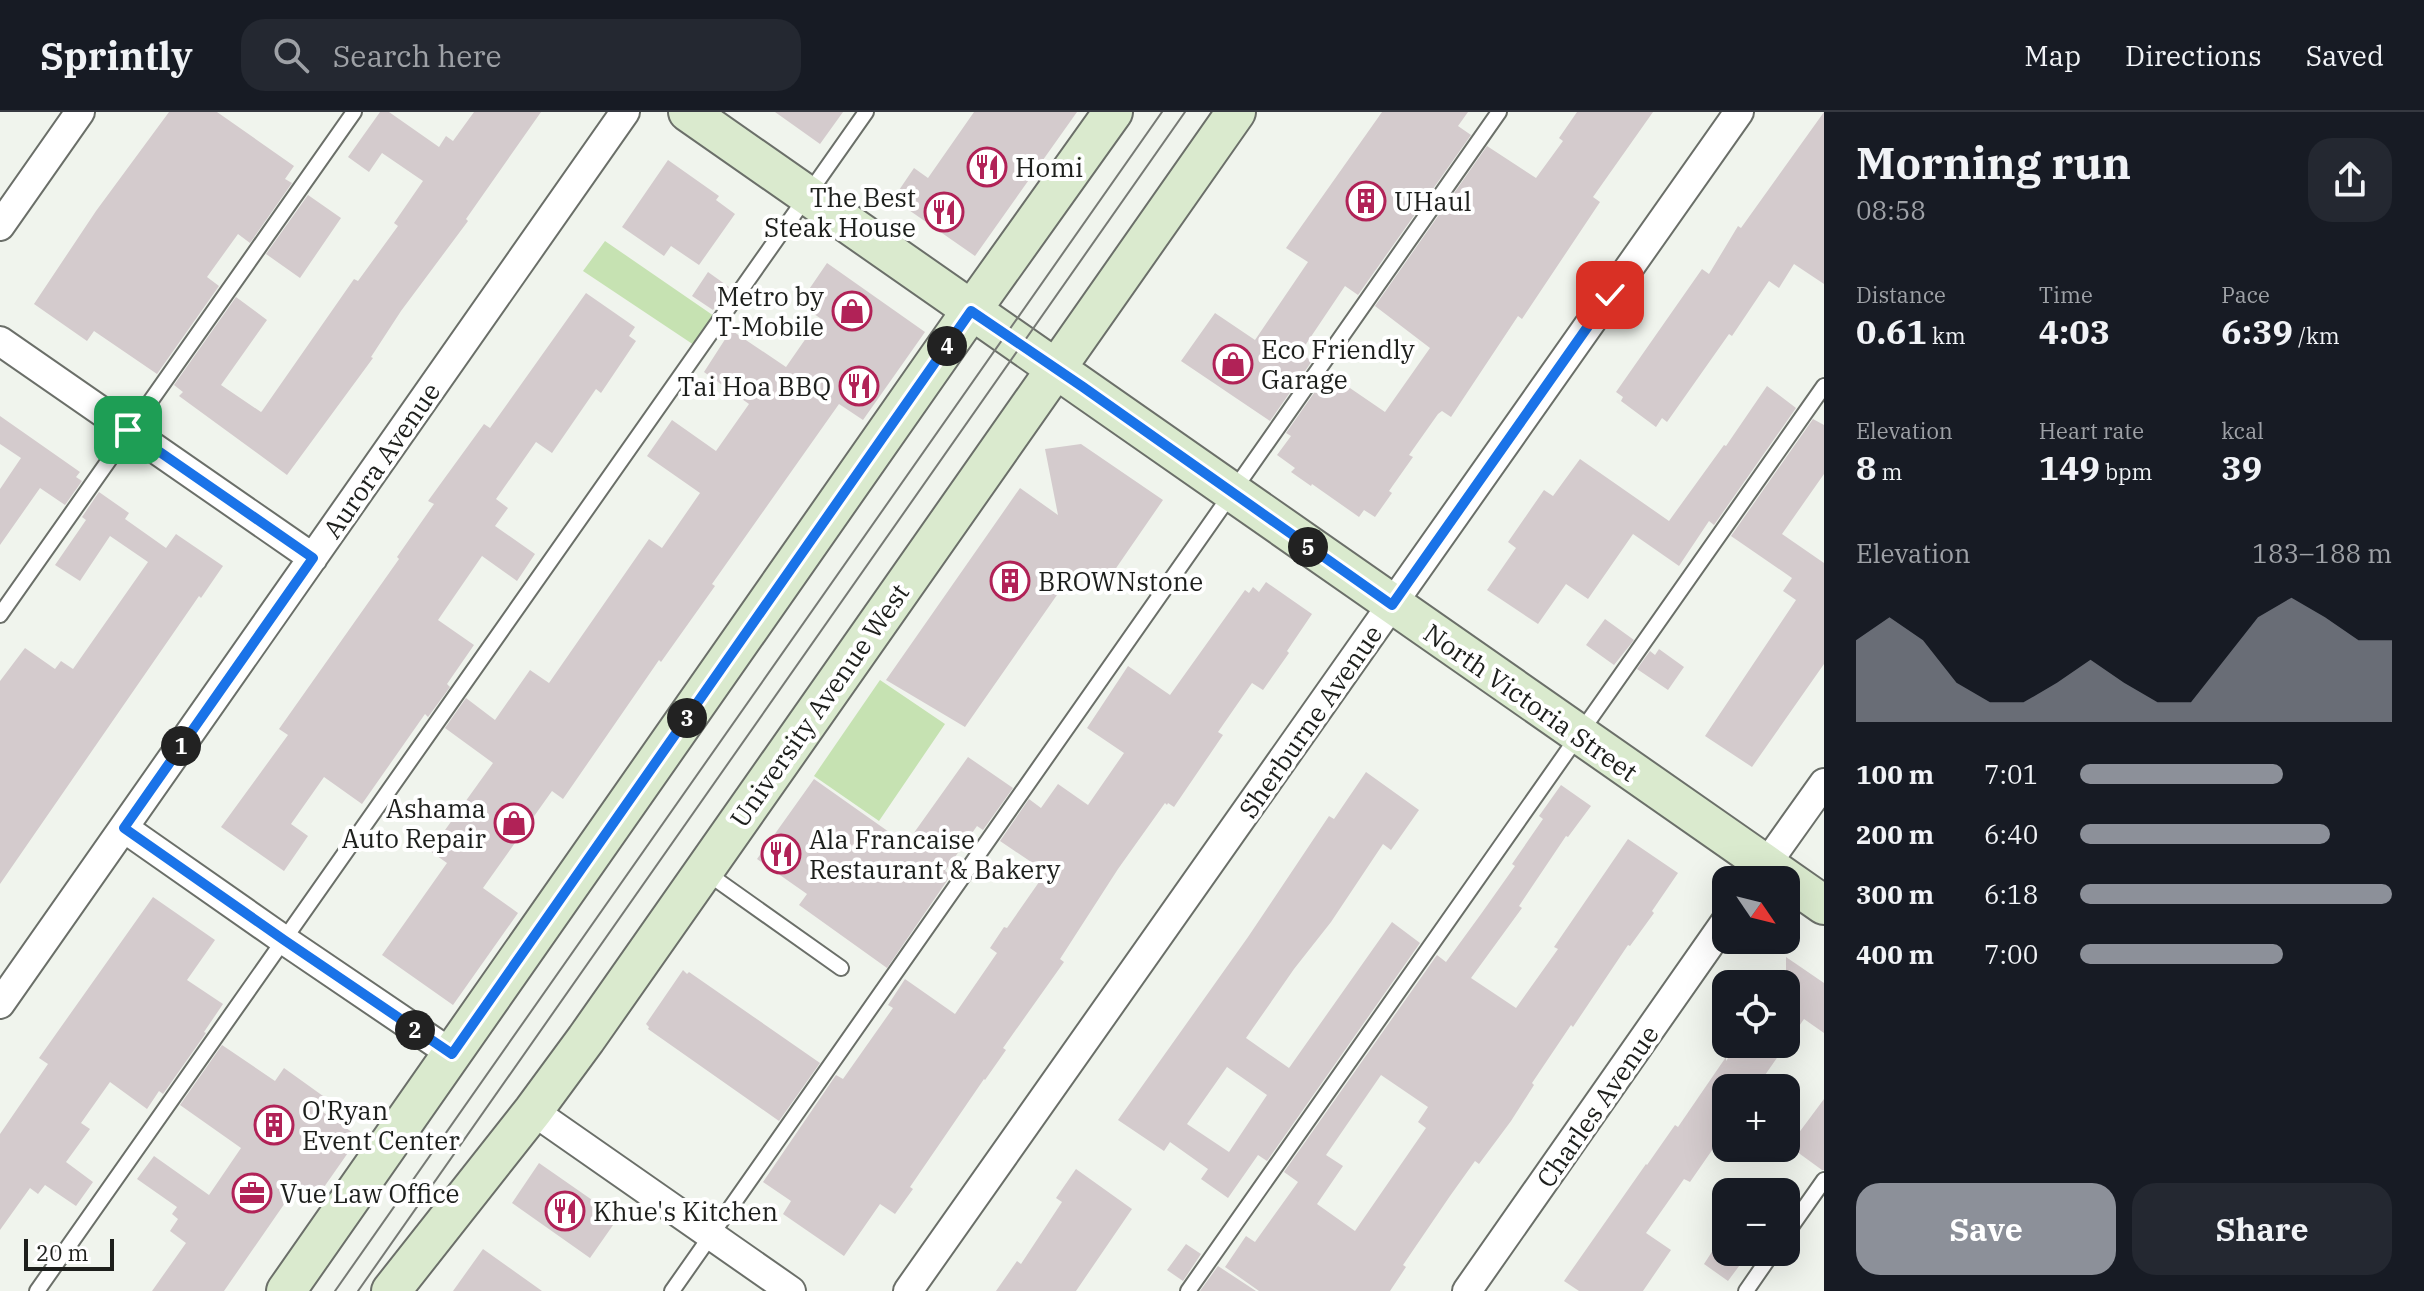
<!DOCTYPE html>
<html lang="en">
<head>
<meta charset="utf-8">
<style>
  :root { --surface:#171b24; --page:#242831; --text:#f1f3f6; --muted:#9ea1a6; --line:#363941; --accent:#8c9099 }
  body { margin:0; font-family:"IBM Plex Serif",serif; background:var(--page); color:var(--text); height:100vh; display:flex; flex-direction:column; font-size:30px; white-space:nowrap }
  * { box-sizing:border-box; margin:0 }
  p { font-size:26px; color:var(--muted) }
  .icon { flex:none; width:44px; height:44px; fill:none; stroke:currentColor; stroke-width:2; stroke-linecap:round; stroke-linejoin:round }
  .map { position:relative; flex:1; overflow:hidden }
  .sheet { display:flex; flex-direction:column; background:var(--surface); width:600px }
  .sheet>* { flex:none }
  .needle { width:52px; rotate:125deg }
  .fabs { position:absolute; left:1712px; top:754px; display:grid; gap:16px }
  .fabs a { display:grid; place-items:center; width:88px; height:88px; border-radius:16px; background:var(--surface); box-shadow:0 8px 32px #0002; font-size:40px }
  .scale { position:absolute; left:24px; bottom:20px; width:90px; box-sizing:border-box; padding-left:8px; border:4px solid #1d1f1c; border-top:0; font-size:22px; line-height:28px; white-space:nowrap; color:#1d1f1c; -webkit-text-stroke:6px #fff; paint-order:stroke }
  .pin { position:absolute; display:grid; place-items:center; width:68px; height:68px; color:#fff; margin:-34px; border-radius:16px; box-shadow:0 4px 12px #0006 }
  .km { position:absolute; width:40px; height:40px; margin:-20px; border-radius:50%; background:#222; color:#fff; font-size:22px; line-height:40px; text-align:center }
  .round { display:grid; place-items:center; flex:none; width:84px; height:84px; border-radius:24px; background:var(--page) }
  .headline { display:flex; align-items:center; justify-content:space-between; height:136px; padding:0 32px }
  h1 { font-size:44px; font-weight:800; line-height:60px }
  .stats { display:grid; grid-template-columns:repeat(3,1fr); gap:12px; height:136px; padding:8px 32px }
  .stats div { display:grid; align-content:center }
  .stats b { font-size:34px; font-weight:800 }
  .stats small { font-size:22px; font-weight:400 }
  .stats p { font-size:22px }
  .chart { height:224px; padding:16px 32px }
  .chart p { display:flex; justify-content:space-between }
  .chart svg { width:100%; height:144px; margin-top:8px; fill:var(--accent); opacity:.7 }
  .action { display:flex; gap:16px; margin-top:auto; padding:16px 32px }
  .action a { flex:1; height:92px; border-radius:24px; background:var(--accent); color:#fff; font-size:32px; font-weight:800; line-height:92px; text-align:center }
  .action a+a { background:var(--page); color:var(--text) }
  ul { padding:0 32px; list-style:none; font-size:26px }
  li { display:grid; grid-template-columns:128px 96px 1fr; align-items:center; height:60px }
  li i { height:20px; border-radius:10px; background:var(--accent) }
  header { display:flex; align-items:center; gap:48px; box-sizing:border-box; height:112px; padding:0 40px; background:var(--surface); border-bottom:2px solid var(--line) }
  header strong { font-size:38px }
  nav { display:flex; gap:44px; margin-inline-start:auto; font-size:28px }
  .search { width:560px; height:72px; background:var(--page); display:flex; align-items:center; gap:20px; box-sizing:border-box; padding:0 28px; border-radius:24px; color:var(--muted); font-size:30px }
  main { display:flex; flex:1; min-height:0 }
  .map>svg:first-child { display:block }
  .green { fill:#c6e2b2 }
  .building { fill:#d4cbcd; fill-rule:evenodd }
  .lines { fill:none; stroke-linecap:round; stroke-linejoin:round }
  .lane-casing { stroke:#6b6f69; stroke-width:18 }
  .street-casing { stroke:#6b6f69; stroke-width:32 }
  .secondary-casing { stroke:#6b6f69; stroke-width:42 }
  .lane { stroke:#fff; stroke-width:14 }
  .street { stroke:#fff; stroke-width:28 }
  .secondary { stroke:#daeace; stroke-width:38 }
  .tram { stroke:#777a75; stroke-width:2 }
  .route-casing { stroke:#fff; stroke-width:16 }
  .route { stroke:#1a73e8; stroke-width:10 }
  .labels { text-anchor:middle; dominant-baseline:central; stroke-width:8; stroke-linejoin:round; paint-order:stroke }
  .poi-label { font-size:26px; fill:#1d1f1c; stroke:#fff; text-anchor:start }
  .street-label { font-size:26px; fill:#1d1f1c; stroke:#fff }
</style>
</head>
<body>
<header>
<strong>Sprintly</strong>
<div class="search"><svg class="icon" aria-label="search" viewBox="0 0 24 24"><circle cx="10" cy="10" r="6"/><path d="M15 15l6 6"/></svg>Search here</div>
<nav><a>Map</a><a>Directions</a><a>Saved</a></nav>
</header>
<main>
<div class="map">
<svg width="1824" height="1179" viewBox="0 0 1824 1179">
  <rect width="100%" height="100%" fill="#f0f4ed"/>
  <!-- green -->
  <path class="green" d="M605,129L714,204L694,233L583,159Z
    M880,568L945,612L879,709L814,664Z"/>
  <!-- building -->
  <path class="building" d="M169,0H217L294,54L285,67L292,71L250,131L238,122L207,165L219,174L157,262L94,219L87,229L34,192L96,99Z
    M380,0H389L439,35L446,24L453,29L474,0H541L466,107L468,109L401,199L371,245L373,246L287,363L179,284L183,280L174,273L236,185L267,208L221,273L261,300L262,299L354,167L358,169L398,114L394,111L423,69L382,41L369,60L348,45Z
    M775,0H843L820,32Z
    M974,0H1077L975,144L893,87L914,56L928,66Z
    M1382,0H1468L1458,14L1471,23L1358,183L1345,174L1300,241L1312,249L1270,309L1181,249L1215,201L1255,228L1308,150L1286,136Z
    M1577,0H1653L1593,85L1600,90L1522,207L1518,204L1451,305L1442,299L1438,302L1409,343L1413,345L1389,379L1392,381L1375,405L1364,398L1359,405L1312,372L1311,374L1291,360L1295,356L1277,343L1291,324L1286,321L1328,261L1385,300L1430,236L1375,194L1487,34L1536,66L1563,29L1559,26Z
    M1824,0V172L1794,152L1779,176L1769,169L1732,224L1729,222L1667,310L1662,306L1656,315L1621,289L1623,285L1616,280L1702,157L1709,162L1738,114L1741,116Z
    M668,48L719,84L716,88L735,102L699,153L671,134L664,144L622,115Z
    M308,83L341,106L300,166L266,142Z
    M827,151L925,220L863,308L839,292L712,472L715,474L661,550L659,548L563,687L552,679L483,776L518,801L453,893L382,843L447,751L430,739L493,651L445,616L466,586L495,608L530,558L549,571L649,427L662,436L700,381L647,344L672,308L716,339L749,292L704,260L731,218L786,255L820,206L799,192Z
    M708,160L729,175L713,198L692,184Z
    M586,181L635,215L629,224L636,229L601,281L596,277L552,341L536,330L496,387L508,396L495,414L535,442L517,469L482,444L438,508L474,533L447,572L450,575L428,605L425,602L362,692L324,665L291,712L308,724L284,759L221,715L288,623L279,617L399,447L397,445L434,392L428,389L484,312L490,316Z
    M1767,274L1796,296L1714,413L1709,409L1679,454L1633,422L1588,487L1566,472L1538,512L1487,478L1516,436L1508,430L1544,378L1553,384L1580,347L1669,409L1724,333L1726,334Z
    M0,304L80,360L76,365L82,369L65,393L40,376L0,433V377L21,346L0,332Z
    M1813,307L1824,313V362L1782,422L1824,451V552L1752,655L1705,624L1796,488L1783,479L1792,466L1731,424Z
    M1081,332L1163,388L1101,478L1073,460L965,615L886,568L1020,376L1058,403L1045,337Z
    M99,380L129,401L125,407L166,436L176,422L223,454L201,486L199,484L0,772V569L25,536L55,557L61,549L73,557L148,450L110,424L80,469L55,453L86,408L82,405Z
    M1266,470L1312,502L1287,539L1289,541L1263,578L1252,571L1218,620L1223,623L1174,695L1168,691L1167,693L1165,691L1118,757L1060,847L1064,850L1003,936L1006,938L985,968L984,967L910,1075L913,1077L895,1102L880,1092L844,1144L783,1102L791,1089L763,1070L836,963L843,967L893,896L888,893L905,867L955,902L997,841L990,836L1004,815L1007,816L1046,760L1000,729L1029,687L1041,696L1058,672L1088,693L1124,641L1087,616L1128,554L1170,583L1245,478L1249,481L1253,475L1259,480Z
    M1605,507L1634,528L1614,553L1586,533Z
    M1659,537L1684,555L1668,578L1637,557L1650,539L1655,543Z
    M968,645L1013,676L983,718L977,714L945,759L951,763L887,856L799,793L807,782L757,747L814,667L906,732Z
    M1366,660L1419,698L1391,738L1383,732L1331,810L1294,857L1246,926L1289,956L1392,810L1420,831L1267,1049L1258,1043L1228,1086L1201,1067L1208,1057L1170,1030L1164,1039L1118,1008L1248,825L1329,704L1334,707ZM1227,955L1267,983L1229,1040L1187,1012Z
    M1561,673L1591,694L1568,725L1566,724L1519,794L1522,796L1471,866L1516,896L1558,837L1554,835L1628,727L1678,761L1652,799L1654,801L1630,834L1628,833L1573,915L1571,913L1532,971L1534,973L1511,1009L1479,1052L1475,1049L1450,1084L1403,1153L1406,1155L1390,1179H1259L1225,1155L1246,1124L1255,1130L1298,1070L1284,1060L1437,843L1446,850L1481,802L1515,754L1512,752L1543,707L1539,704ZM1381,963L1428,995L1418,1010L1426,1016L1355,1119L1317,1092L1343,1054L1326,1043Z
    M153,785L215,828L187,868L223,892L204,920L206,921L163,982L159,979L147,997L110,970L81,1011L90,1017L66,1050L93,1070L76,1094L45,1073L38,1082L30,1076L0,1118V1022L48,952L39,946Z
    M1786,845L1824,871V921L1804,907L1756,976H1726V1018L1690,1070L1684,1067L1646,1121L1671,1138L1643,1179H1579L1564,1169L1646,1052L1647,1053L1675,1013L1678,1015L1726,945V949L1738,932H1786Z
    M683,858L687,862L689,860L820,951L779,1009L648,917L649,915L646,912Z
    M222,933L275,969L284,956L330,989L323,1000L359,1025L315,1088L296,1075L224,1179H152L186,1131L170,1119L178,1107L172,1102L177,1095L137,1067L154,1044L209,1083L241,1036L180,993Z
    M1824,987V1058H1822L1789,1034Z
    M539,1051L618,1106L590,1146L512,1091Z
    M1076,1057L1132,1097L1076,1179H996L1017,1149L1021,1152L1062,1090L1056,1086Z
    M1186,1132L1201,1142L1183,1169L1167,1158Z
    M1717,1132L1742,1150L1728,1169L1704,1152Z
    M483,1137L542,1179H453Z
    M1218,1154L1256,1179H1200Z"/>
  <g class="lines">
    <defs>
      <path id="lane" d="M0,503L354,0
        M707,761L841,856
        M1786,1122L1824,1068
        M37,1179L866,0
        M672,1179L1499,0
        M1188,1179L1824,274
        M1746,1179L1773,1140"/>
      <path id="street" d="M0,114L80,0
        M0,229L313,446
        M124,716L284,828L452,942
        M1755,768L1824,671
        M0,892L625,0
        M533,999L791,1179
        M908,1179L1739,0
        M1467,1179L1726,809"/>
      <path id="secondary" d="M688,0L1824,793
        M286,1179L971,199L1113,0
        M391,1179L533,999L586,927L1236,0"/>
    </defs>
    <!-- lane casing -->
    <use href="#lane" class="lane-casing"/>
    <!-- street casing -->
    <use href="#street" class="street-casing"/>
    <!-- secondary casing -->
    <use href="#secondary" class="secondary-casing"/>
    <!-- lane -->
    <use href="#lane" class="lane"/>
    <!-- street -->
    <use href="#street" class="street"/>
    <!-- secondary -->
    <use href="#secondary" class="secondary"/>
    <!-- tram -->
    <path class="tram" d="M335,1179L1162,0
      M358,1179L1185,0"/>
  </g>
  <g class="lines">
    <defs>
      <path id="route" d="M128,318L313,446L124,716L284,828L452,942L971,199L1083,275L1392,493L1610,183"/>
    </defs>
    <!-- route casing -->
    <use href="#route" class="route-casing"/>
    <!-- route -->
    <use href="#route" class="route"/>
  </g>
  <!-- icons -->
  <defs>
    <symbol id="restaurant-ring" viewBox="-11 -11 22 22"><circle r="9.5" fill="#fff" stroke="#b12257" stroke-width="1.5"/><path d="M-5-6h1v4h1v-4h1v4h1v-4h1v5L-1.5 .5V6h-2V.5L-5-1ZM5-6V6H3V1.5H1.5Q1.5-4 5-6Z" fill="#b12257"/></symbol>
    <symbol id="building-ring" viewBox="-11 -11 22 22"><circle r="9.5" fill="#fff" stroke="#b12257" stroke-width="1.5"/><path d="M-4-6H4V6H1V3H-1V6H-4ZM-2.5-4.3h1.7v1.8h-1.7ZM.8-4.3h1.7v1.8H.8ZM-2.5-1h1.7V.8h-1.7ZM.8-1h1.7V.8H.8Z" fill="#b12257"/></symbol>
    <symbol id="shop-ring" viewBox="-11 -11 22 22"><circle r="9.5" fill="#fff" stroke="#b12257" stroke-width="1.5"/><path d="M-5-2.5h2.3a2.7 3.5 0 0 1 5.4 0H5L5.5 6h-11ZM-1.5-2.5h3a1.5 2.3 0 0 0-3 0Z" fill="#b12257"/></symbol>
    <symbol id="office-ring" viewBox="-11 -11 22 22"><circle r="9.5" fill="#fff" stroke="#b12257" stroke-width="1.5"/><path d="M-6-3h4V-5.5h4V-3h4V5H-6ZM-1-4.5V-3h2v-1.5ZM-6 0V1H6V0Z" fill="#b12257"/></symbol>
  </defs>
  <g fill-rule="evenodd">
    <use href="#restaurant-ring" x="965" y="33" width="44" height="44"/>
    <use href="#building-ring" x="1344" y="67" width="44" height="44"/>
    <use href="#restaurant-ring" x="922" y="78" width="44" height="44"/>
    <use href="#shop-ring" x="830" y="177" width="44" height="44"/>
    <use href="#shop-ring" x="1211" y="230" width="44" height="44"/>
    <use href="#restaurant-ring" x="837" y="252" width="44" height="44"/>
    <use href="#building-ring" x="988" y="447" width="44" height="44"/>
    <use href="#shop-ring" x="492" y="689" width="44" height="44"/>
    <use href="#restaurant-ring" x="759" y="720" width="44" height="44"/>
    <use href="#building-ring" x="252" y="991" width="44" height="44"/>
    <use href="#office-ring" x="230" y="1059" width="44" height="44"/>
    <use href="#restaurant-ring" x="543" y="1077" width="44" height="44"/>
  </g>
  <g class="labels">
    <!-- poi labels -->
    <g class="poi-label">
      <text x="1015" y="55">Homi</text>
      <text x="916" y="85" text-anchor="end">The Best<tspan x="916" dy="30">Steak House</tspan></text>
      <text x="1394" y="89">UHaul</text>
      <text x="824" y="184" text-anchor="end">Metro by<tspan x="824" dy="30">T-Mobile</tspan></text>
      <text x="1261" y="237">Eco Friendly<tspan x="1261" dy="30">Garage</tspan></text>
      <text x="831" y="274" text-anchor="end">Tai Hoa BBQ</text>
      <text x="1038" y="469">BROWNstone</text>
      <text x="486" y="696" text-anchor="end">Ashama<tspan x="486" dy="30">Auto Repair</tspan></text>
      <text x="809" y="727">Ala Francaise<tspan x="809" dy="30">Restaurant &amp; Bakery</tspan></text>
      <text x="302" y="998">O'Ryan<tspan x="302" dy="30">Event Center</tspan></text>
      <text x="280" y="1081">Vue Law Office</text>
      <text x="593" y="1099">Khue's Kitchen</text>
    </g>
    <!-- street labels -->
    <g class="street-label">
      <text transform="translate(381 348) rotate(-55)">Aurora Avenue</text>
      <text transform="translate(1531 590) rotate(35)">North Victoria Street</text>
      <text transform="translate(819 593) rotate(-55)">University Avenue West</text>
      <text transform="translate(1310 609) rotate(-55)">Sherburne Avenue</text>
      <text transform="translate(1597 994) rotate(-55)">Charles Avenue</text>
    </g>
  </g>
</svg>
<div class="fabs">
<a><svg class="needle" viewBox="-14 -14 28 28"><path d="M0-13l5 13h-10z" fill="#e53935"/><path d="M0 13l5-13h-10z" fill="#9ea1a6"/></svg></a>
<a><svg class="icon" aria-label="locate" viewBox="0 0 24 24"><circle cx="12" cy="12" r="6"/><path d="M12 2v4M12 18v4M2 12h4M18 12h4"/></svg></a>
<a>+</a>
<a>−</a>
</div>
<div class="scale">20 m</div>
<div class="pin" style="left:128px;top:318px;background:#1e9e55"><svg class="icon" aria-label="arrive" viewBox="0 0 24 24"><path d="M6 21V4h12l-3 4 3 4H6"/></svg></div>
<div class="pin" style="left:1610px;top:183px;background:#d93025"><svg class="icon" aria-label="check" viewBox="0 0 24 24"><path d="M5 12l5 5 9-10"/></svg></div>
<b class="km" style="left:181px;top:634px">1</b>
<b class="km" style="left:415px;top:918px">2</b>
<b class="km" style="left:687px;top:606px">3</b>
<b class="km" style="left:947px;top:234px">4</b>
<b class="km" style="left:1308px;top:435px">5</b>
</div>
<section class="sheet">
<div class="headline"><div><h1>Morning run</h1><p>08:58</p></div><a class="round"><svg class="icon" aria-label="share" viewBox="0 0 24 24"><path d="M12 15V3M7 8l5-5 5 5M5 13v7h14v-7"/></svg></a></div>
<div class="stats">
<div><p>Distance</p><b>0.61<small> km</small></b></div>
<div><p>Time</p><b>4:03</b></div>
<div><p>Pace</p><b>6:39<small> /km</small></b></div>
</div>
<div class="stats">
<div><p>Elevation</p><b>8<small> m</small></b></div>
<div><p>Heart rate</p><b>149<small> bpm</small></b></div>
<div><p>kcal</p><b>39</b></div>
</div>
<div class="chart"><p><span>Elevation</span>183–188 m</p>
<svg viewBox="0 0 160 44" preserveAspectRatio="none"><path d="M0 44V19L10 12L20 19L30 32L40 38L50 38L60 32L70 25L80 32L90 38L100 38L110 25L120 12L130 6L140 12L150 19L160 19V44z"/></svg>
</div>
<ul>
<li><b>100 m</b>7:01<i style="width:65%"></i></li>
<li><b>200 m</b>6:40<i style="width:80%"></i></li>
<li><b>300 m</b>6:18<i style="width:100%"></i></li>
<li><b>400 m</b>7:00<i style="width:65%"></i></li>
</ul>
<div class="action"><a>Save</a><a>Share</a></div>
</section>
</main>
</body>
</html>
